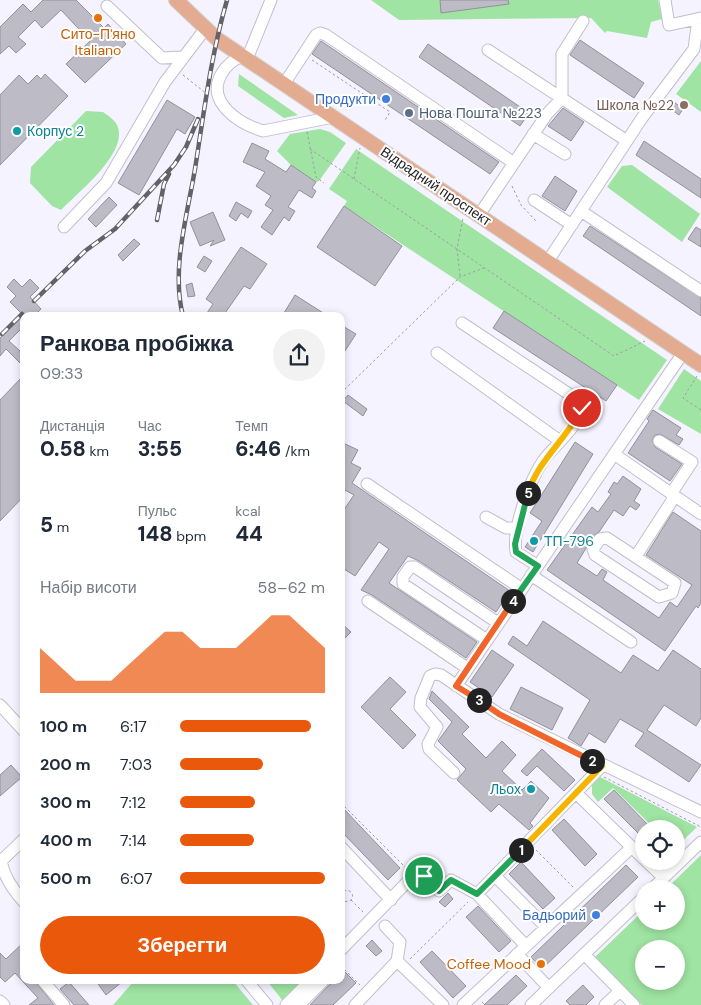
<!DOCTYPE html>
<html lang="uk">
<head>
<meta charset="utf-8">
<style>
  :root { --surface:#fff; --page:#f2f2f3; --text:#1f2937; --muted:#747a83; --accent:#ea580c }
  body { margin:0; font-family:"DM Sans",sans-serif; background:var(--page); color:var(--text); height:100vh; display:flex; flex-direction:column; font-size:19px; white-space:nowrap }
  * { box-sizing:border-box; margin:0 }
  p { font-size:16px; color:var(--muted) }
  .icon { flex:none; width:28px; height:28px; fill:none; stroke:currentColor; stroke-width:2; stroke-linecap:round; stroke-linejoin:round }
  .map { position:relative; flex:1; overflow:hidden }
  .panel { position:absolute; left:20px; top:312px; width:325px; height:672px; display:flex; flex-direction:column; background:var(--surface); border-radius:10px; box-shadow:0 2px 8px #0003 }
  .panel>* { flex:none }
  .tools { position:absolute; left:635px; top:820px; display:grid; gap:10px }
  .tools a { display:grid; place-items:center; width:50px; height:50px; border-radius:50%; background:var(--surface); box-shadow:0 2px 8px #0003; font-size:25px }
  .pin { position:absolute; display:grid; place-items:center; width:42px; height:42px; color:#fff; margin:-21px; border:2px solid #fff; border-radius:50%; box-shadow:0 1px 5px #0007 }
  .km { position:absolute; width:25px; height:25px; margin:-12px; border-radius:50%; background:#222; color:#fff; font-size:14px; line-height:25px; text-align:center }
  .round { display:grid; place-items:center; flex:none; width:52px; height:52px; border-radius:26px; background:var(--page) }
  .summary { display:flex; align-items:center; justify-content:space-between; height:85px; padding:0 20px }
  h1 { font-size:22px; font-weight:800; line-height:38px }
  .metrics { display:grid; grid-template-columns:repeat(3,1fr); gap:8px; height:85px; padding:5px 20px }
  .metrics div { display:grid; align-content:center }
  .metrics b { font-size:21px; font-weight:800 }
  .metrics small { font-size:14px; font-weight:400 }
  .metrics p { font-size:14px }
  .chart { height:140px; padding:10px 20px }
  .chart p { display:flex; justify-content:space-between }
  .chart svg { width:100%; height:90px; margin-top:5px; fill:var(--accent); opacity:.7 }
  .action { display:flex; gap:10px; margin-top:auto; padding:10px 20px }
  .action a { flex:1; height:58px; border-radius:30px; background:var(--accent); color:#fff; font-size:20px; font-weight:800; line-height:58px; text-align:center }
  ul { padding:0 20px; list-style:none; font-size:16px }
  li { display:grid; grid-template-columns:80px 60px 1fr; align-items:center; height:38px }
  li i { height:12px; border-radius:6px; background:var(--accent) }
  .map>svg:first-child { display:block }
  .green { fill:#9fe4a2; fill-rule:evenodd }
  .building { fill:#bcbbc6; stroke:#92919b }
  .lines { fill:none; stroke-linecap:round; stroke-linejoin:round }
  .minor-casing { stroke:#c1c0cb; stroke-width:13 }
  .major-casing { stroke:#d2d2d3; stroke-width:16 }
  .path { stroke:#9d9ca5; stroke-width:1; stroke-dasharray:2.5 2.5; stroke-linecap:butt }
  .minor { stroke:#fff; stroke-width:11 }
  .major { stroke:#e3ab8f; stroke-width:14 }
  .rail-casing { stroke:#636269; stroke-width:4.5 }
  .rail { stroke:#fff; stroke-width:2.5; stroke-dasharray:8; stroke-linecap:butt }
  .split-1-casing { stroke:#fff; stroke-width:10 }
  .split-2-casing { stroke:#fff; stroke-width:10 }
  .split-3-casing { stroke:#fff; stroke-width:10 }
  .split-4-casing { stroke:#fff; stroke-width:10 }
  .split-5-casing { stroke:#fff; stroke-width:10 }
  .split-6-casing { stroke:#fff; stroke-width:10 }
  .split-1 { stroke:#22a559; stroke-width:6 }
  .split-2 { stroke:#f5b400; stroke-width:6 }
  .split-3 { stroke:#f0652b; stroke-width:6 }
  .split-4 { stroke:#f0652b; stroke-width:6 }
  .split-5 { stroke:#22a559; stroke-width:6 }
  .split-6 { stroke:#f5b400; stroke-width:6 }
  .food-dot { fill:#e8710a; stroke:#fff; stroke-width:2 }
  .shop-dot { fill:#3f7fe0; stroke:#fff; stroke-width:2 }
  .education-dot { fill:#8d6e63; stroke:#fff; stroke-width:2 }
  .service-dot { fill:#5c6f8a; stroke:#fff; stroke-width:2 }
  .culture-dot { fill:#0f9aa8; stroke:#fff; stroke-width:2 }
  .labels { text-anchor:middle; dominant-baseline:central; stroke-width:4; stroke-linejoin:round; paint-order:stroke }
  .food-label { font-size:14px; fill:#c56008; stroke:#fff }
  .shop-label { font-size:14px; fill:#366cbe; stroke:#fff; text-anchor:end }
  .education-label { font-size:14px; fill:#785e54; stroke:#fff; text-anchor:end }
  .service-label { font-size:14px; fill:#4e5e75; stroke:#fff; text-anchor:start }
  .culture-label { font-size:14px; fill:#0d838f; stroke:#fff; text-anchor:start }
  .street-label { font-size:14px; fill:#1e1d22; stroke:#fff }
</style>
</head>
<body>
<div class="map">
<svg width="701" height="1005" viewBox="0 0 701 1005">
  <rect width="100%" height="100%" fill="#f4f3ff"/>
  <!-- green -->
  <path class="green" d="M371,0H658L662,19L651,22L647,38L607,31L605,33L591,18L399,20Z
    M701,61V112L676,94Z
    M239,74L298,115L284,118L238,86Z
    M86,111L103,112C107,115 115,120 117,125C130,152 77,193 61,210L52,206L30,183L31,167Z
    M320,129L330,132L346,143L319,181L316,182L291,165L277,151L290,134Z
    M356,149L667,360L639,400L344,206L347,201L329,189Z
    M632,165L700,214L682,242L607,187L622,166Z
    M684,369L701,381V434L658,409Z
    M600,777L697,827L676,847V829H655L613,788L598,802L592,794V785Z
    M701,855V1005H642L595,957L644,910V921H676V889H666ZM644,949H676V981H644Z
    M134,981H233L253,1005H113Z
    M267,981H329L307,1003L283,1001Z"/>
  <!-- building -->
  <path class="building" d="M43,0H76L104,28L108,24L126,44L85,83L66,64L90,41L61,10L42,28L35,20L18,37L26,44L16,53L9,46L0,54V27L23,4L31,12Z
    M440,0H508L509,4L441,13Z
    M580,40L644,83L634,98L570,55Z
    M321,41L499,162L490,174L312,54Z
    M428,44L529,113L520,126L419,57Z
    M45,74L68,96L0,165V95L19,75L28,84L37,75L41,79Z
    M167,100L195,117L185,134L177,129L139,195L118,183Z
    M673,101L683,109L679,115L668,107Z
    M563,108L584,122L571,141L548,126Z
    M644,141L701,179V198L636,155Z
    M252,143L269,151L265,159L286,172L291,165L316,182L312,188L316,191L312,198L299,190L288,207L295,211L289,221L284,217L272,235L261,227L273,210L265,205L271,196L256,186L265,172L243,162Z
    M555,176L577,191L565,211L542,196Z
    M109,197L117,205L96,227L88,219Z
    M236,202L252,211L248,218L241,213L236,221L229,216Z
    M344,206L402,246L375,286L317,247Z
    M213,212L225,240L210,246L214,240L200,246L190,222Z
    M590,226L701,298V316L583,236Z
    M696,227L701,230V247L688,239Z
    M134,239L140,244L123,261L118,255Z
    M241,247L267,264L250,289L244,286L223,316H205L213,304L206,299Z
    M204,256L212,261L205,272L197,267Z
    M14,279L22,287L30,279L39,288L30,297L41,309L34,316L24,315V326L9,341L20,351L24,348V367L6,349L0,356V338L23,315L10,302L16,296L7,287Z
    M192,283L195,296L188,297L186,285Z
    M295,295L328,316H290L284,313Z
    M504,311L617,385L606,401L493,328Z
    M341,325L356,334L341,357Z
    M24,375V496L0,521V400Z
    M348,395L367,409L363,416L343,401Z
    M653,410L681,428L676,435L683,439L679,445L660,434L655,435L652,440L655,447L682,464L670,481L628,453L649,421L647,419Z
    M341,442L358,450L351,463L361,468L352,483L510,591L496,612L419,561L408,556L389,583L477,642L466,658L372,595L361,590L389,549L379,542L355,576L341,567V514L354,495L341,488Z
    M575,442L593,454L533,552L525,547L542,521L530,513Z
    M623,476L641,489L634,501L640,505L636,510L630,506L623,516L614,510L599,532L594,535L577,563L597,576L602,569L607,572L603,580L659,618L670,602L677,607L692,585L646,555L673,512L701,531V603L698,608L696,606L665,651L547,570L592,507L598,512L611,494L608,492L614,482L617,484Z
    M543,621L621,673L633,655L658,671L673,650L701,669V718L696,726L664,705L647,730L701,765L689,782L635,746L644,733L620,719L605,743L589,733L581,746L568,738L590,700L508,644L513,636L527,646Z
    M341,623L351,632L341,642Z
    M492,650L514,665L492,697L470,682Z
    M390,677L406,692L390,709L416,735L403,749L361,707Z
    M521,687L563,708L552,730L510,709Z
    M432,691L469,727L462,734L486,758L502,741L516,755L502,771L522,790L531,781L549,798L530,823L533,826L529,830L499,804L491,812L457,780L466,769L438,741L452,722L429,699Z
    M542,749L575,780L564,791L537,766L527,776L521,771Z
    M11,765L22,777L0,796V775Z
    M614,790L652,829H644V839L604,799Z
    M341,806L400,868L388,880L341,831Z
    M564,819L597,854L585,866L552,830Z
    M521,862L555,898L543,909L509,874Z
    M626,865L638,877L542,969L531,957Z
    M448,893L453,899L445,907L439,902Z
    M478,906L511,941L499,952L466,917Z
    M372,940L382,951L376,956L366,946Z
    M24,942V981H35L54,1005H29L38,998L15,973L5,982L0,977V953L6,959Z
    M432,951L466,986L453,998L420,962Z
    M341,968L356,983L333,1005H310L333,981H341Z
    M516,975L527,986L507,1005H484Z
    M96,981H123L106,995Z
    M69,982L89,1005H74L60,989Z
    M583,985L594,997L586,1005H570L566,1001Z"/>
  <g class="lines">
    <defs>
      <path id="minor" d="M665,0L669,25L701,18
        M107,6L162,58L182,57
        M488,50L627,141
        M243,56C234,59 226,66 222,73C204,102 240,124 263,131L333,117
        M247,59L271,0
        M284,84L316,35L320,33L326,35L514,163
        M533,134L565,154
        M534,200L572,225
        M581,211L701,291
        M479,215L547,114L562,98V54L583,21
        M64,227L106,183L165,82L205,29
        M548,261L642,118L694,49L698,19
        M462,323L578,400L582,404C580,427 555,444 543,461C530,480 512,529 516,552L538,566
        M437,353L560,441
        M659,441L692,462L671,494
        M614,454L701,514
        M367,484L522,589
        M486,517L506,528H518
        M607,538L675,583L672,593L659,597L595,555L593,549L600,539Z
        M636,556L675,496
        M531,575L631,642
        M368,601L467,668
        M487,640L403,584V577L410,567H415L498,623
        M456,686L683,353
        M0,705L24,731
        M454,773L429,749L428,744L437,727L420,707L421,698L430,676L435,674L441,675L499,714L701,812
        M576,793L644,859
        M24,839L1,861C4,877 12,889 24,902
        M341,847L391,900
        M646,861L664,878
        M424,876L439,891L451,880L477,894L526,946
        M495,876L546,927
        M652,889L701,842
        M477,894L602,766
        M341,950L414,875
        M517,954L549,988
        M584,954L634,1005
        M397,961L443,1005
        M43,981L64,1005
        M247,981L267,1005
        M0,1001L4,1005
        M286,1005L310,981
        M299,1005L323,981
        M355,1005L397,961L400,942L385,926
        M463,1005L632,847
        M531,1005L644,897
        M605,1005L620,991"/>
      <path id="major" d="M176,0L217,39L701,365"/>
    </defs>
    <!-- minor casing -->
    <use href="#minor" class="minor-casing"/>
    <!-- major casing -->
    <use href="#major" class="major-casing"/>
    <!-- path -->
    <path class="path" d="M312,60L390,112L385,120
      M183,75L207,94
      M358,101L363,94
      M307,132L316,177L324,183
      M310,149L614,356L645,341
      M354,179L360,148
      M512,186L521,205L536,221
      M460,276L457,249L463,218
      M697,376L683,398L701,410
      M341,393L460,277L484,268
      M604,777L701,827
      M341,803L406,868
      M536,850L574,888
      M341.5 896a5.5 5.5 0 1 1 11 0a5.5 5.5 0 1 1-11 0Z
      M351,900L363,912
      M410,959L468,902
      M341,966L360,985
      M482,1002L485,1005"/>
    <!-- minor -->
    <use href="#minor" class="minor"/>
    <!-- major -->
    <use href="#major" class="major"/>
    <defs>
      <path id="rail" d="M157,220L164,184L169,174
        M34,301L85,251L115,229L174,165L186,147L198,119
        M183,316C171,270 187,216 195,169C204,112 211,55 227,0
        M2,334L22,314"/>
    </defs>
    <!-- rail casing -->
    <use href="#rail" class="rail-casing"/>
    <!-- rail -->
    <use href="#rail" class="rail"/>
  </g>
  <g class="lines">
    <defs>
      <path id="split-1" d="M424,876L439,891L451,880L477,894L521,850"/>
      <path id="split-2" d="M521,850L602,766L592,761"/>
      <path id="split-3" d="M479,700L499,714L592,761"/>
      <path id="split-4" d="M479,700L456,686L513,601"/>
      <path id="split-5" d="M513,601L538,566L516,552L515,544L528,493"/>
      <path id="split-6" d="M528,493C538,460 567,439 582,408"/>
    </defs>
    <!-- split-1 casing -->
    <use href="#split-1" class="split-1-casing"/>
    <!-- split-2 casing -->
    <use href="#split-2" class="split-2-casing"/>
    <!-- split-3 casing -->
    <use href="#split-3" class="split-3-casing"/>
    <!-- split-4 casing -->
    <use href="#split-4" class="split-4-casing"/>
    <!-- split-5 casing -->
    <use href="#split-5" class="split-5-casing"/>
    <!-- split-6 casing -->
    <use href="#split-6" class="split-6-casing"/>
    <!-- split-1 -->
    <use href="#split-1" class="split-1"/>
    <!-- split-2 -->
    <use href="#split-2" class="split-2"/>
    <!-- split-3 -->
    <use href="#split-3" class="split-3"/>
    <!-- split-4 -->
    <use href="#split-4" class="split-4"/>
    <!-- split-5 -->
    <use href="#split-5" class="split-5"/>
    <!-- split-6 -->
    <use href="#split-6" class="split-6"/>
  </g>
  <!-- markers -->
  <g class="food-dot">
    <circle cx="98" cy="18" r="5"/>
    <circle cx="541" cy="964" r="5"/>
  </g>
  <g class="shop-dot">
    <circle cx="386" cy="99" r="5"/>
    <circle cx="596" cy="915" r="5"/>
  </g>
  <circle class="education-dot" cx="684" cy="105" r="5"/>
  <circle class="service-dot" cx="409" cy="113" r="5"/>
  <g class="culture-dot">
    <circle cx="17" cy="131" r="5"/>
    <circle cx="534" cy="541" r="5"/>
    <circle cx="531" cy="789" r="5"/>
  </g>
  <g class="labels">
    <!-- food labels -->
    <g class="food-label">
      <text x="98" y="34">Сито-П'яно<tspan x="98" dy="16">Italiano</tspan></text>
      <text x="531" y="964" text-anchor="end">Coffee Mood</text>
    </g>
    <!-- shop labels -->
    <g class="shop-label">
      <text x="376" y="99">Продукти</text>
      <text x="586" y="915">Бадьорий</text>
    </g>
    <!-- education labels -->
    <g class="education-label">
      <text x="674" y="105">Школа №22</text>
    </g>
    <!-- service labels -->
    <g class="service-label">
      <text x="419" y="113">Нова Пошта №223</text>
    </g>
    <!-- culture labels -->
    <g class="culture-label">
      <text x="27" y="131">Корпус 2</text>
      <text x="544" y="541">ТП-796</text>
      <text x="521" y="789" text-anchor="end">Льох</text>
    </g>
    <!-- street labels -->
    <g class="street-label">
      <text transform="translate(436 186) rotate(34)">Відрадний проспект</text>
    </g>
  </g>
</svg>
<div class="tools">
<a><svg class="icon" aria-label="locate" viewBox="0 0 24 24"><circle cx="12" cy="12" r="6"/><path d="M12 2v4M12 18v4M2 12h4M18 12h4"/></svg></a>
<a>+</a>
<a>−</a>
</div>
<div class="pin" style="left:424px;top:876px;background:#1e9e55"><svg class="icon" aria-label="arrive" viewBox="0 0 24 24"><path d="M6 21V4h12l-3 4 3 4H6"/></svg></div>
<div class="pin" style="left:582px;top:408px;background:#d93025"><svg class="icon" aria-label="check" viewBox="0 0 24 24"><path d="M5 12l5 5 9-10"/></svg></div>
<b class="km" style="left:521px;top:850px">1</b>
<b class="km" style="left:592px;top:761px">2</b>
<b class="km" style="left:479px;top:700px">3</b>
<b class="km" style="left:513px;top:601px">4</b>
<b class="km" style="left:528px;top:493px">5</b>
<section class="panel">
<div class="summary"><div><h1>Ранкова пробіжка</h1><p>09:33</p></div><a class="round"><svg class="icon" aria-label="share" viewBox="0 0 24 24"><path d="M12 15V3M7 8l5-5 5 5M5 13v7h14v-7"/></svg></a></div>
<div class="metrics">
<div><p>Дистанція</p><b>0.58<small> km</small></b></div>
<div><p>Час</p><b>3:55</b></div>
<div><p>Темп</p><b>6:46<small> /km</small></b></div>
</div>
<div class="metrics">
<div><b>5<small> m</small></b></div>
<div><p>Пульс</p><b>148<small> bpm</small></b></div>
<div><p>kcal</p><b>44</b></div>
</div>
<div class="chart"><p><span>Набір висоти</span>58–62 m</p>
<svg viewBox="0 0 160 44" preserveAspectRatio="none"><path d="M0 44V22L10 30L20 38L30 38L40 38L50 30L60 22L70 14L80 14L90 22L100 22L110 22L120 14L130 6L140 6L150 14L160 22V44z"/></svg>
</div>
<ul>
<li><b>100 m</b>6:17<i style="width:90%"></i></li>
<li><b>200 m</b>7:03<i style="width:57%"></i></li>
<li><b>300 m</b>7:12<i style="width:52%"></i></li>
<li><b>400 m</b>7:14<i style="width:51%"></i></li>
<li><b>500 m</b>6:07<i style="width:100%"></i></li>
</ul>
<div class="action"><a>Зберегти</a></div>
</section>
</div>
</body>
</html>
